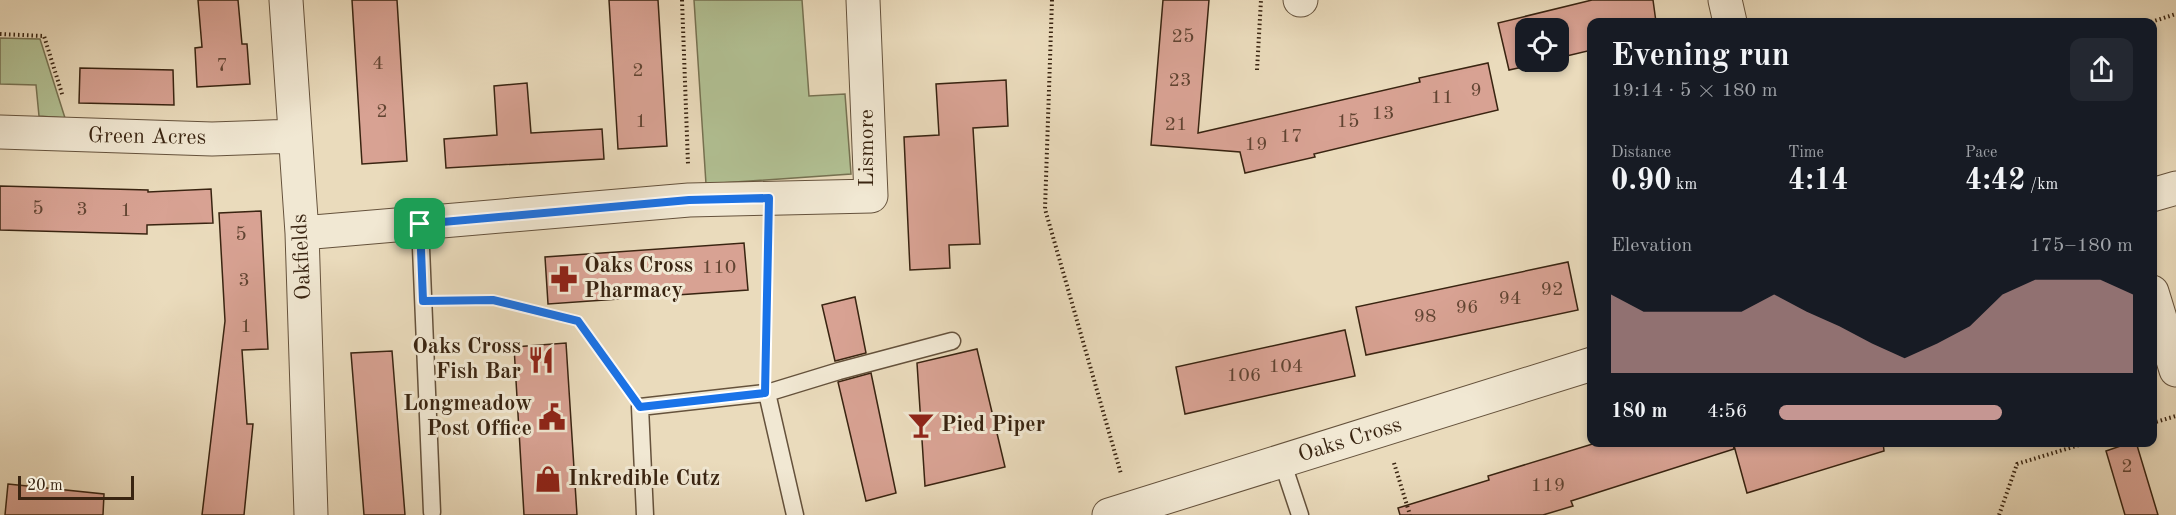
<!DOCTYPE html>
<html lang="en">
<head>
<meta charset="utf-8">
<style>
  :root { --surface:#171b24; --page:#242831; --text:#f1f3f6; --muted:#9ea1a6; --accent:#c59692 }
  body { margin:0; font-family:"Old Standard TT",serif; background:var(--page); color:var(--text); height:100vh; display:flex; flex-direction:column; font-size:22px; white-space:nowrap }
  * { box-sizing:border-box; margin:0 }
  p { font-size:20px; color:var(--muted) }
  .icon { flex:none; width:33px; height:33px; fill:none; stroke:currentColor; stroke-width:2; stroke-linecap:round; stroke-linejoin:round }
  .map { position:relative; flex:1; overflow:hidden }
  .side { position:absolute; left:1587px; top:18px; width:570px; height:429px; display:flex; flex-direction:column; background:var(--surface); border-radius:12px; box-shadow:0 3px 9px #0003 }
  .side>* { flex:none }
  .fabs { position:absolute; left:1515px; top:18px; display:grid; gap:12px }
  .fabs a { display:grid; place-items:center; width:54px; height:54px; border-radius:12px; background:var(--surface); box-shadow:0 3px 9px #0003; font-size:30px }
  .scale { position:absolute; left:18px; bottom:15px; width:116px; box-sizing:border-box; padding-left:6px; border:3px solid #392411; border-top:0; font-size:16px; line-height:21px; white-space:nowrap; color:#392411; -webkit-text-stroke:4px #f1e8d3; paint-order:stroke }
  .pin { position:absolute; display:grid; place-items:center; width:51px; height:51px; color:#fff; margin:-26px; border-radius:12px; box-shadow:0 3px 9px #0006 }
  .round { display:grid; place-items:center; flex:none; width:63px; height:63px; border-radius:12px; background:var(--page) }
  .headline { display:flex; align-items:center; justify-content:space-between; height:102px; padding:0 24px }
  h1 { font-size:33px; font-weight:700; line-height:45px }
  .figures { display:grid; grid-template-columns:repeat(3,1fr); gap:9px; height:102px; padding:6px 24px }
  .figures div { display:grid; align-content:center }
  .figures b { font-size:30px; font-weight:700 }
  .figures small { font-size:16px; font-weight:400 }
  .figures p { font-size:16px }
  .chart { height:168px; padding:12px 24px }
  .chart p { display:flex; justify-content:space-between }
  .chart svg { width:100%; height:108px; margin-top:6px; fill:var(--accent); opacity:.7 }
  ul { padding:0 24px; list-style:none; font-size:20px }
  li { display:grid; grid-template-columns:96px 72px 1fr; align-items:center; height:45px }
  li i { height:15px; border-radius:8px; background:var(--accent) }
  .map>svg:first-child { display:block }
  .green { fill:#b2c194; stroke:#767252; stroke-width:1.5 }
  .building { fill:#d8a293; stroke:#392411; stroke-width:1.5 }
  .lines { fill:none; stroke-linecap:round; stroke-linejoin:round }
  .service-casing { stroke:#65523c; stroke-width:19 }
  .minor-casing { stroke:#65523c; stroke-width:35 }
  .tertiary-casing { stroke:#65523c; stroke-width:35 }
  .path { stroke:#392411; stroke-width:4; stroke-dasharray:1.5 3; stroke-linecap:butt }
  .service { stroke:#f1e8d3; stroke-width:16 }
  .minor { stroke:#f1e8d3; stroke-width:33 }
  .tertiary { stroke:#f1e8d3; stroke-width:33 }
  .route-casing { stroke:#fff; stroke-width:12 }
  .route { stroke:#1a73e8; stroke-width:8 }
  .labels { text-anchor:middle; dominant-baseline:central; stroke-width:6; stroke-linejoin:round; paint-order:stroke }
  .number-label { font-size:20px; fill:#614432 }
  .street-label { font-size:22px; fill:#392411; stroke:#f1e8d3 }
  .poi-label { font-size:22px; font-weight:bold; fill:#392411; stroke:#f1e8d3; text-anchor:start }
</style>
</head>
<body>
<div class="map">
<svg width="2176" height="515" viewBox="0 0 2176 515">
  <rect width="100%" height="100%" fill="#eadbbc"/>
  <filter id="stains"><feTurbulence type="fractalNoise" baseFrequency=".00333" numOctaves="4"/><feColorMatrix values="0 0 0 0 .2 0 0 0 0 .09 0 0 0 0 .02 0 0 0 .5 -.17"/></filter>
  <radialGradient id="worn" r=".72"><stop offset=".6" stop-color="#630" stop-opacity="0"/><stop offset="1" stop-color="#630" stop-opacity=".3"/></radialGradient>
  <!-- green -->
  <path class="green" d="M694,0H802L809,96L845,94L851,174L706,184Z
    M0,38L40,39L65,118L39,116L36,85L0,84Z"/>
  <!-- building -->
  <path class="building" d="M198,0H238L242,44H247L250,84L197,87L195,48L202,47Z
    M352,0H397L407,161L362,164Z
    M609,0H658L667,146L618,149Z
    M1163,0H1209L1198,133L1420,82L1419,78L1488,63L1498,110L1314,154L1315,157L1245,173L1240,152L1151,145Z
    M1592,0H1653L1656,22H1592V50L1558,58V28H1526V62H1545L1509,70L1498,23Z
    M80,68L173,70L174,105L79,103Z
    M1006,80L1008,126L973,128L980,244L949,245L950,268L910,270L904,137L939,135L936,84Z
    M527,83L531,133L602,129L604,159L446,168L444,139L497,135L494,86Z
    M0,186L148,190V192L211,189L213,223L147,225V234L0,230Z
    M261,211L268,349L242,350L247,424H253L244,515H202L225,321L219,213Z
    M744,243L748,290L548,304L545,257Z
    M1568,262L1578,310L1366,355L1356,307Z
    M855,297L866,353L835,361L822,305Z
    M1345,330L1355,376L1185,414L1176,367Z
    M566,343L577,515H524L514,347Z
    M977,349L1005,467L925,486L917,363Z
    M392,351L405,515H364L351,353Z
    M871,373L896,493L866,501L838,382Z
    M1599,442H1733L1734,449L1571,501L1573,506L1543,515H1400L1398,508L1489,480L1488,476Z
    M1733,442H1883L1884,451L1747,493Z
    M2132,442H2136L2158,515H2125L2106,451Z
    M8,484L104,494L103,515H5Z"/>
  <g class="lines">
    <defs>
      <path id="service" d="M420,224L432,512
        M767,393L839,371L952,341
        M1282,461L1300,515
        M645,515L640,407L765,393H767L795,515"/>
      <path id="minor" d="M286,0L302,233L311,515
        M1300,0H1301
        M1725,0L1730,22
        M0,132L212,139L294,136
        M302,233L689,200L871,196L863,0
        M2152,292L2176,370"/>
      <path id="tertiary" d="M2152,195L2176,188
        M1109,515L1592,364"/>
    </defs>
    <!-- service casing -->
    <use href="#service" class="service-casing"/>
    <!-- minor casing -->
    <use href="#minor" class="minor-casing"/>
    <!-- tertiary casing -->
    <use href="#tertiary" class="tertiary-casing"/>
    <!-- path -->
    <path class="path" d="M682,0L688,164
      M1052,0L1045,209L1121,474
      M2151,22L2176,14
      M0,34L44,36L63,97
      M1257,70L1261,0
      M450,301L493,300L578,321L624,385
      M766,365L768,235
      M2152,423L2176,416
      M1394,463L1410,515
      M1999,515L2017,464L2089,442"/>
    <!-- service -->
    <use href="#service" class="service"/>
    <!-- minor -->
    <use href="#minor" class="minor"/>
    <!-- tertiary -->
    <use href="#tertiary" class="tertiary"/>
  </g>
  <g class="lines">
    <defs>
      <path id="route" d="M769,198L765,393L640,407L578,321L493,300L423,301L420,224L689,200Z"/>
    </defs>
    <!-- route casing -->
    <use href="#route" class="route-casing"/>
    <!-- route -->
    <use href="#route" class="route"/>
  </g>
  <!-- icons -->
  <defs>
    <symbol id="pharmacy-bare" viewBox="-9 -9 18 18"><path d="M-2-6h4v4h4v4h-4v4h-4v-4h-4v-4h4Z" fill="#8f2418" stroke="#f1e8d3" stroke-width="2.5" paint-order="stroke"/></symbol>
    <symbol id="restaurant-bare" viewBox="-9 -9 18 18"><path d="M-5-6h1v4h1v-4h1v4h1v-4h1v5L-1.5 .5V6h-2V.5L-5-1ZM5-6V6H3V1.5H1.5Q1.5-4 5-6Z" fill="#8f2418" stroke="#f1e8d3" stroke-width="2.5" paint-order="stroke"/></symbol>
    <symbol id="civic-bare" viewBox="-9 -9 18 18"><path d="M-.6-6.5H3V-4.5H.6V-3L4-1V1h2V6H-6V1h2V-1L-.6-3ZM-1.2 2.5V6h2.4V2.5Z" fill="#8f2418" stroke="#f1e8d3" stroke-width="2.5" paint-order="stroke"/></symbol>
    <symbol id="bar-bare" viewBox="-9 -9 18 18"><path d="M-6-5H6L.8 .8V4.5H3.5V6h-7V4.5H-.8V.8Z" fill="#8f2418" stroke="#f1e8d3" stroke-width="2.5" paint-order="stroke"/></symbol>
    <symbol id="shop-bare" viewBox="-9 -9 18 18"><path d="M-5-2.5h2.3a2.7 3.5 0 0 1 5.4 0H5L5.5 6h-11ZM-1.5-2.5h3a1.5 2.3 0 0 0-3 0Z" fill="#8f2418" stroke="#f1e8d3" stroke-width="2.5" paint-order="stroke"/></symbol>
  </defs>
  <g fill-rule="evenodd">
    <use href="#pharmacy-bare" x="545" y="260" width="38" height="38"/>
    <use href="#restaurant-bare" x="522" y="341" width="38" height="38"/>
    <use href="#civic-bare" x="533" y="398" width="38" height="38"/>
    <use href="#bar-bare" x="902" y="406" width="38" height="38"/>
    <use href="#shop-bare" x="529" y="460" width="38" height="38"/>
  </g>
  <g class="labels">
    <!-- number labels -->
    <g class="number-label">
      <text x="1183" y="37">25</text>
      <text x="378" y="64">4</text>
      <text x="222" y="66">7</text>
      <text x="638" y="71">2</text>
      <text x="1180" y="81">23</text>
      <text x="1476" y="91">9</text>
      <text x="1442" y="98">11</text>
      <text x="382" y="112">2</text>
      <text x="1383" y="114">13</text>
      <text x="641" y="122">1</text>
      <text x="1348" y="122">15</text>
      <text x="1176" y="125">21</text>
      <text x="1291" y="137">17</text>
      <text x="1256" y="145">19</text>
      <text x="38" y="209">5</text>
      <text x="82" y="210">3</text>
      <text x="126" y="211">1</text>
      <text x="241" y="235">5</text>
      <text x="719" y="268">110</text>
      <text x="244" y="281">3</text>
      <text x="1552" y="290">92</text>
      <text x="1510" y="299">94</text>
      <text x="1467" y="308">96</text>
      <text x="1425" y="317">98</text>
      <text x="246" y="327">1</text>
      <text x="1286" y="367">104</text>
      <text x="1244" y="376">106</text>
      <text x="2127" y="467">2</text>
      <text x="1548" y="486">119</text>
    </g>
    <!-- street labels -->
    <g class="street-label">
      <text transform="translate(147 137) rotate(1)">Green Acres</text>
      <text transform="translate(867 148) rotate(-90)">Lismore</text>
      <text transform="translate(302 257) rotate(-93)">Oakfields</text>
      <text transform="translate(1350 440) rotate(-17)">Oaks Cross</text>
    </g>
    <!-- poi labels -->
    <g class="poi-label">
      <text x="584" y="266">Oaks Cross<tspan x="584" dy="25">Pharmacy</tspan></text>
      <text x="521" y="347" text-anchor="end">Oaks Cross<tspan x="521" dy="25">Fish Bar</tspan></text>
      <text x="532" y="404" text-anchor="end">Longmeadow<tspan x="532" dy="25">Post Office</tspan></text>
      <text x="941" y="425">Pied Piper</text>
      <text x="568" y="479">Inkredible Cutz</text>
    </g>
  </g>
  <rect width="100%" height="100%" filter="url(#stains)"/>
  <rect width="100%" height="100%" fill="url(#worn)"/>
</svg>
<div class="fabs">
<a><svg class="icon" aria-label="locate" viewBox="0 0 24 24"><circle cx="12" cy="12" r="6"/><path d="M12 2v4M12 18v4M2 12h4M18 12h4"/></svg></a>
</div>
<div class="scale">20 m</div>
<div class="pin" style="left:420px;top:224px;background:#1e9e55"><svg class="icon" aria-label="arrive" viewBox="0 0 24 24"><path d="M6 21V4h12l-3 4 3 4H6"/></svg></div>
<section class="side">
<div class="headline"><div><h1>Evening run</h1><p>19:14 · 5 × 180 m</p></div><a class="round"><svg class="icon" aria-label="share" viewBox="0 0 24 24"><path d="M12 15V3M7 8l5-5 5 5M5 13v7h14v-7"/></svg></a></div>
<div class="figures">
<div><p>Distance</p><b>0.90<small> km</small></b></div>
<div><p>Time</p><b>4:14</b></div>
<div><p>Pace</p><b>4:42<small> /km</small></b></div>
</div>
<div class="chart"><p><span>Elevation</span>175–180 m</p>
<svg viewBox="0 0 160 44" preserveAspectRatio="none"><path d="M0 44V12L10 19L20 19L30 19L40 19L50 12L60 19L70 25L80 32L90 38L100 32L110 25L120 12L130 6L140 6L150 6L160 12V44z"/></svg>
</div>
<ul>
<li><b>180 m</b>4:56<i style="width:63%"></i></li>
</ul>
</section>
</div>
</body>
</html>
